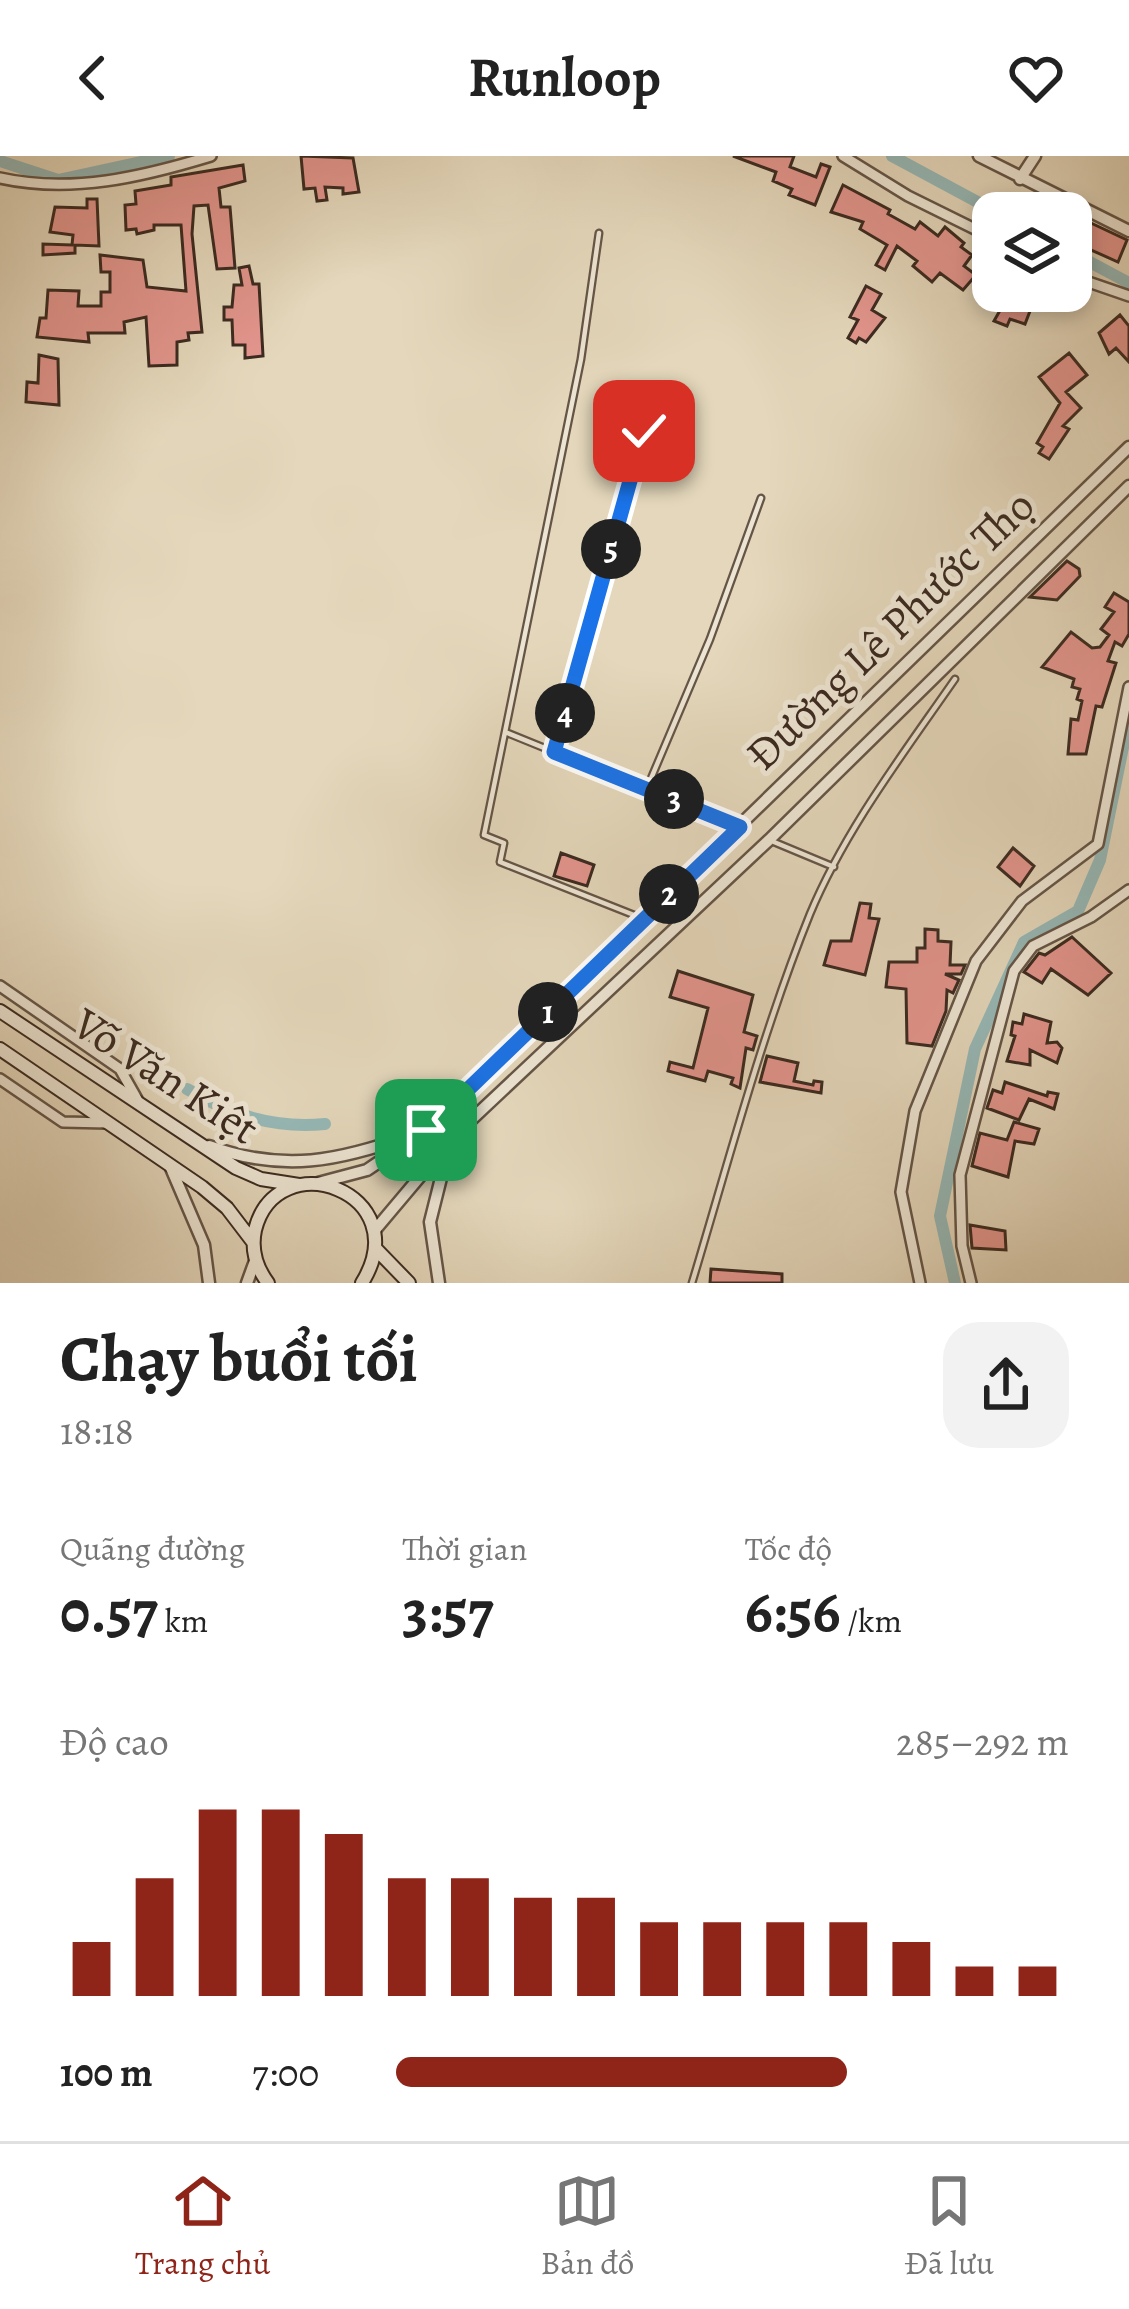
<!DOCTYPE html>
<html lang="vi">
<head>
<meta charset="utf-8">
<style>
  :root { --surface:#fff; --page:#f2f2f2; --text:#222; --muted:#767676; --line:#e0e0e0; --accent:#8f2418 }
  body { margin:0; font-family:Alegreya,serif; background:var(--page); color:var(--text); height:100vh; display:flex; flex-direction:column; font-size:45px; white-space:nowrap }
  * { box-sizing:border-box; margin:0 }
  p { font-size:39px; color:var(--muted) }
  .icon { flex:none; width:66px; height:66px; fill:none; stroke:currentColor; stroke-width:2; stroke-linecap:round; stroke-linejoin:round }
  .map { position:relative; height:1127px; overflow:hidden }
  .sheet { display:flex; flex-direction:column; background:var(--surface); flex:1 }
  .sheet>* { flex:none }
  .fabs { position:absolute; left:972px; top:36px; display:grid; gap:24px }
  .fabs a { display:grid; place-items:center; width:120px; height:120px; border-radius:24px; background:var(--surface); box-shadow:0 6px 18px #0003; font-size:60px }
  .pin { position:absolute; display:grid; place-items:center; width:102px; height:102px; color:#fff; margin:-51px; border-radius:24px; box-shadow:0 6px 18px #0006 }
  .km { position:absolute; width:60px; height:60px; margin:-30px; border-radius:50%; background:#222; color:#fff; font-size:33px; line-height:60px; text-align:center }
  .round { display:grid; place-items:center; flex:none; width:126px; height:126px; border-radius:36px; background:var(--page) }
  .headline { display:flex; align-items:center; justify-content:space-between; height:204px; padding:0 60px }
  h1 { font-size:66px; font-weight:700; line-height:90px }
  .figures { display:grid; grid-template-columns:repeat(3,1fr); gap:18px; height:204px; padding:12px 60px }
  .figures div { display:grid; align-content:center }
  .figures b { font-size:60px; font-weight:700 }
  .figures small { font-size:33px; font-weight:400 }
  .figures p { font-size:33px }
  .chart { height:336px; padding:24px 60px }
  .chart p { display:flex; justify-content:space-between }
  .chart svg { width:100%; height:216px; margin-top:12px; stroke:var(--accent); stroke-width:6 }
  ul { padding:0 60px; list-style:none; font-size:39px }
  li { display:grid; grid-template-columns:192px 144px 1fr; align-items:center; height:90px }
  li i { height:30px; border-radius:15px; background:var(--accent) }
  header { display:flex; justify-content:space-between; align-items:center; height:156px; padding:0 60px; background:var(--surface); font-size:54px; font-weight:700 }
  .tabs { display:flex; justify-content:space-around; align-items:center; height:168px; border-top:3px solid var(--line); background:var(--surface); font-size:33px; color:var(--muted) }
  .tabs a { display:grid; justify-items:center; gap:6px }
  .tabs .selected { color:var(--accent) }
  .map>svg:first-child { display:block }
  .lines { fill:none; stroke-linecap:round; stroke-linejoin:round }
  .canal { stroke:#96b8b6; stroke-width:12 }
  .building { fill:#e3958d; stroke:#3b2a20; stroke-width:3 }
  .service-casing { stroke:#655547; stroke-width:9 }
  .minor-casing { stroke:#655547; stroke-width:14 }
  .tertiary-casing { stroke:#655547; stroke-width:15 }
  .secondary-casing { stroke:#3b2a20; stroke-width:16 }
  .service { stroke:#ede5d3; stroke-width:4.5 }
  .minor { stroke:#ede5d3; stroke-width:9 }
  .tertiary { stroke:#ede5d3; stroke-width:10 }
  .secondary { stroke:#ede5d3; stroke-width:12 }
  .route-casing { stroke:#fff; stroke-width:24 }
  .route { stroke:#1a73e8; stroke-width:15 }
  .labels { text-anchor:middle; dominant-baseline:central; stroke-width:10; stroke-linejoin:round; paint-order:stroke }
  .street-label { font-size:45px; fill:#3b2a20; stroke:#ede5d3 }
</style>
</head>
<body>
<header><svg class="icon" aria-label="back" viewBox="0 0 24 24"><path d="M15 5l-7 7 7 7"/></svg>Runloop<svg class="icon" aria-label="heart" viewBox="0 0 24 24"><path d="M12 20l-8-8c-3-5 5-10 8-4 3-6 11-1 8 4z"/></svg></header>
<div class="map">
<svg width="1129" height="1127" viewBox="0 0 1129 1127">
  <rect width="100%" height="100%" fill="#e4d7bb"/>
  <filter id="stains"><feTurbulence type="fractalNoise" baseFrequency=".00167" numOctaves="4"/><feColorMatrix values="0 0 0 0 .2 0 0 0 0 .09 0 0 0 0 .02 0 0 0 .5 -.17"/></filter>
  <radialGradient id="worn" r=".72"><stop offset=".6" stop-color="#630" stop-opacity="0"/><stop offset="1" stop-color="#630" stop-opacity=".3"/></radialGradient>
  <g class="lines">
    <!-- canal -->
    <path class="canal" d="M892,0L998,57
      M0,5L58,24L169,0
      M1071,96L1129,127
      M187,933C231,959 273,973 325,968
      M955,1127L940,1060L975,893L1024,786L1078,755L1100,704L1129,562"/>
  </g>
  <!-- building -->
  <path class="building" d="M301,0L353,2L359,36L343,38V32L325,31L327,44L317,45L315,32L304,33Z
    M733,0H794L790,11L816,21L821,8L830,11L815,49L789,39L792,33L773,25L776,16Z
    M243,9L245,25L219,32L221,51H230L235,112L217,113L208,49L194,50L192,78L202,176L188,177L189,184L177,186V209L149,210L146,161L124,166L125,177H88L89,186L37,181L40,162H46L48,134L79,135L78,150H101V136H110V116H101L100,99L143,104L147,131L186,135L181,69H154V74L137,78L136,73L126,74L125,49L136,48L135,35L171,29V21Z
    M843,29L890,54L888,58L915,73L920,66L938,80L945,71L964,87L961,91L972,99L964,110L976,119L963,134L940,117L932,126L913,110L917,105L897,90L885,114L876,109L887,89L860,73L863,66L831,56Z
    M87,43H97L99,90L75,89V97L43,99V88L72,89L73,79L50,76L55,51L87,52Z
    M1076,60L1127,84L1118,106L1071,85Z
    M249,110L253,128H259L263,200L245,202V189H233L232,164H224V151H232L234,129H242L239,112Z
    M866,130L881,138L872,154L885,162L866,186L859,182L856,187L848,182L858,164L850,161Z
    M1011,135L1035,142L1025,168L1010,163L1007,170L994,165Z
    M1120,159L1129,170V206L1116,192L1109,198L1099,177Z
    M1069,197L1087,219L1066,236L1081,252L1063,270L1069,273L1049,303L1039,297L1043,291L1037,287L1060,247L1039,221Z
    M39,199L58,203L59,249L26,246L27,226L38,227Z
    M1067,405L1079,413L1080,420L1057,444L1030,441Z
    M1114,437L1129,446V478L1122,490L1115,486L1108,505L1116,507L1102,551L1096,550L1086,598H1068L1071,563L1078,564L1082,545L1077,543L1080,533L1072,531L1074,523L1042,511L1071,476L1092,492L1100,491L1109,479L1101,473L1114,456L1105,451Z
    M1013,692L1034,710L1020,730L998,711Z
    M561,697L594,709L587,730L554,720Z
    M860,747L871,748L869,762L879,763L865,819L824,809L831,785H851Z
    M925,773L938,774V785L951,786L950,809H965L961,818H945L959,824L953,837L947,834L946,855L932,890L907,887L906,833L886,831L889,806H917V792H925Z
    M1072,781L1111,817L1088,839L1051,813L1042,827L1024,816L1039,797L1045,799Z
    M678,815L753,839L744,876L757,880L753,894L746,892L740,932L731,928L733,922L708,915L705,925L668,915L670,906L693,912L708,852L670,841Z
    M1024,858L1051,866L1047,887L1057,886L1062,892L1057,907L1030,894V909L1007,905L1015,880L1011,879L1013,866L1022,868Z
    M767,900L798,907L794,925L813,929L814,925L822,926L821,937L760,926Z
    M1005,926L1047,940L1048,936L1058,938L1054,953L1029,943L1019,964L987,952L993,934L1002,937Z
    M1014,966L1039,973L1034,988L1015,985L1008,1021L972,1010L980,977L1007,984Z
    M970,1069L1005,1075L1006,1094L972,1092Z
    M711,1113L782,1118V1127H710Z"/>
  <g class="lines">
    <defs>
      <path id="service" d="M599,77L581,203L484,679L504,687L500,706L639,761
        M505,576L739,671
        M554,596L644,275
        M647,632L710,483L761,342
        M774,686L834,711
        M692,1127C729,1004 762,877 810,758C845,674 903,598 955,523"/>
      <path id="minor" d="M843,0L908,40L993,82
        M0,22C71,38 142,21 211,0
        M1071,120L1129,140
        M0,830L120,913L137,943
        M0,923L63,966L107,967
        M920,1127L901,1036L915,955L976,805L1022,745L1098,688L1129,531
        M971,1127L962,1090L960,1019L1014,815L1033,790L1091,761L1129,734"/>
      <path id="tertiary" d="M979,0L1129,75
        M1020,23L1035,0
        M209,990C284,1017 339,1005 412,979
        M171,1012L204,1089L209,1127
        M318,1027L367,1014L426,974L1129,291
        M375,1074L455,979L769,684L1129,330
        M247,1127L255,1105
        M439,1127L430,1066L449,990"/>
      <path id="secondary" d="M0,855L236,1012L261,1023L299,1029
        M0,893L202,1031L227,1052L253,1086
        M376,1093L409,1127
        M268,1127C256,1111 251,1093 255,1074C277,986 418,1036 362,1127"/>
    </defs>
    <!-- service casing -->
    <use href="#service" class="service-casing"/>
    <!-- minor casing -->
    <use href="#minor" class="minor-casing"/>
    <!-- tertiary casing -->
    <use href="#tertiary" class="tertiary-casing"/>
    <!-- secondary casing -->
    <use href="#secondary" class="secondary-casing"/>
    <!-- service -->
    <use href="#service" class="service"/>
    <!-- minor -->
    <use href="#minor" class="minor"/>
    <!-- tertiary -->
    <use href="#tertiary" class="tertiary"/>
    <!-- secondary -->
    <use href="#secondary" class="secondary"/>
  </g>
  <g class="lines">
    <defs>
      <path id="route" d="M426,974L740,671L554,596L644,275"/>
    </defs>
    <!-- route casing -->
    <use href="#route" class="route-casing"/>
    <!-- route -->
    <use href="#route" class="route"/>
  </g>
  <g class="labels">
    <!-- street labels -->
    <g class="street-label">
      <text transform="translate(890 474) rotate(-44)">Đường Lê Phước Thọ</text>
      <text transform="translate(166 920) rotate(33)">Võ Văn Kiệt</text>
    </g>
  </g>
  <rect width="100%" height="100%" filter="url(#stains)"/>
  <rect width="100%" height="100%" fill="url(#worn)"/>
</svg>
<div class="fabs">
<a><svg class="icon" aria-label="layers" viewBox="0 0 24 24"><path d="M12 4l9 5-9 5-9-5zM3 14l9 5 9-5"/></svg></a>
</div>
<div class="pin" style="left:426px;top:974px;background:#1e9e55"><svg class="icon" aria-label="arrive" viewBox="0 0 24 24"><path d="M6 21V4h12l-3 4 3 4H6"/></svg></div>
<div class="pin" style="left:644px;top:275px;background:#d93025"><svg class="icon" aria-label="check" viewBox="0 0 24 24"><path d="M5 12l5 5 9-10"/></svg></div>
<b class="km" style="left:548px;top:856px">1</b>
<b class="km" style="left:669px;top:738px">2</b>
<b class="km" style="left:674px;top:643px">3</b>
<b class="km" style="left:565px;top:557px">4</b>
<b class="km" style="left:611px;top:393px">5</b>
</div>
<section class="sheet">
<div class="headline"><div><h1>Chạy buổi tối</h1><p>18:18</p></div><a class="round"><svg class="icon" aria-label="share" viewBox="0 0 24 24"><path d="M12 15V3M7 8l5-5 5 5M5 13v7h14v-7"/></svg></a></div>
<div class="figures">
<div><p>Quãng đường</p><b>0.57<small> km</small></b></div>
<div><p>Thời gian</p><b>3:57</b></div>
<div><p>Tốc độ</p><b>6:56<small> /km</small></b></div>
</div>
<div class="chart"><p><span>Độ cao</span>285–292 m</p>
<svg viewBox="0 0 160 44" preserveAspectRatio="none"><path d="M5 44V33M15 44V20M25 44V6M35 44V6M45 44V11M55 44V20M65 44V20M75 44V24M85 44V24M95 44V29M105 44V29M115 44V29M125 44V29M135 44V33M145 44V38M155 44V38"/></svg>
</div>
<ul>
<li><b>100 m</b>7:00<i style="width:67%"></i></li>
</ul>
</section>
<nav class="tabs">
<a class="selected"><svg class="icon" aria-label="home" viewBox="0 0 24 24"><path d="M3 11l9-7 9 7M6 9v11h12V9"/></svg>Trang chủ</a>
<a><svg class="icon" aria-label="map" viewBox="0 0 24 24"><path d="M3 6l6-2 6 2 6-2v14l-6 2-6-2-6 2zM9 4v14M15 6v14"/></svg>Bản đồ</a>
<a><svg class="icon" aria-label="saved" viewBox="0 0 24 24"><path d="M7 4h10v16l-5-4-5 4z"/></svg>Đã lưu</a>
</nav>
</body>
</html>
